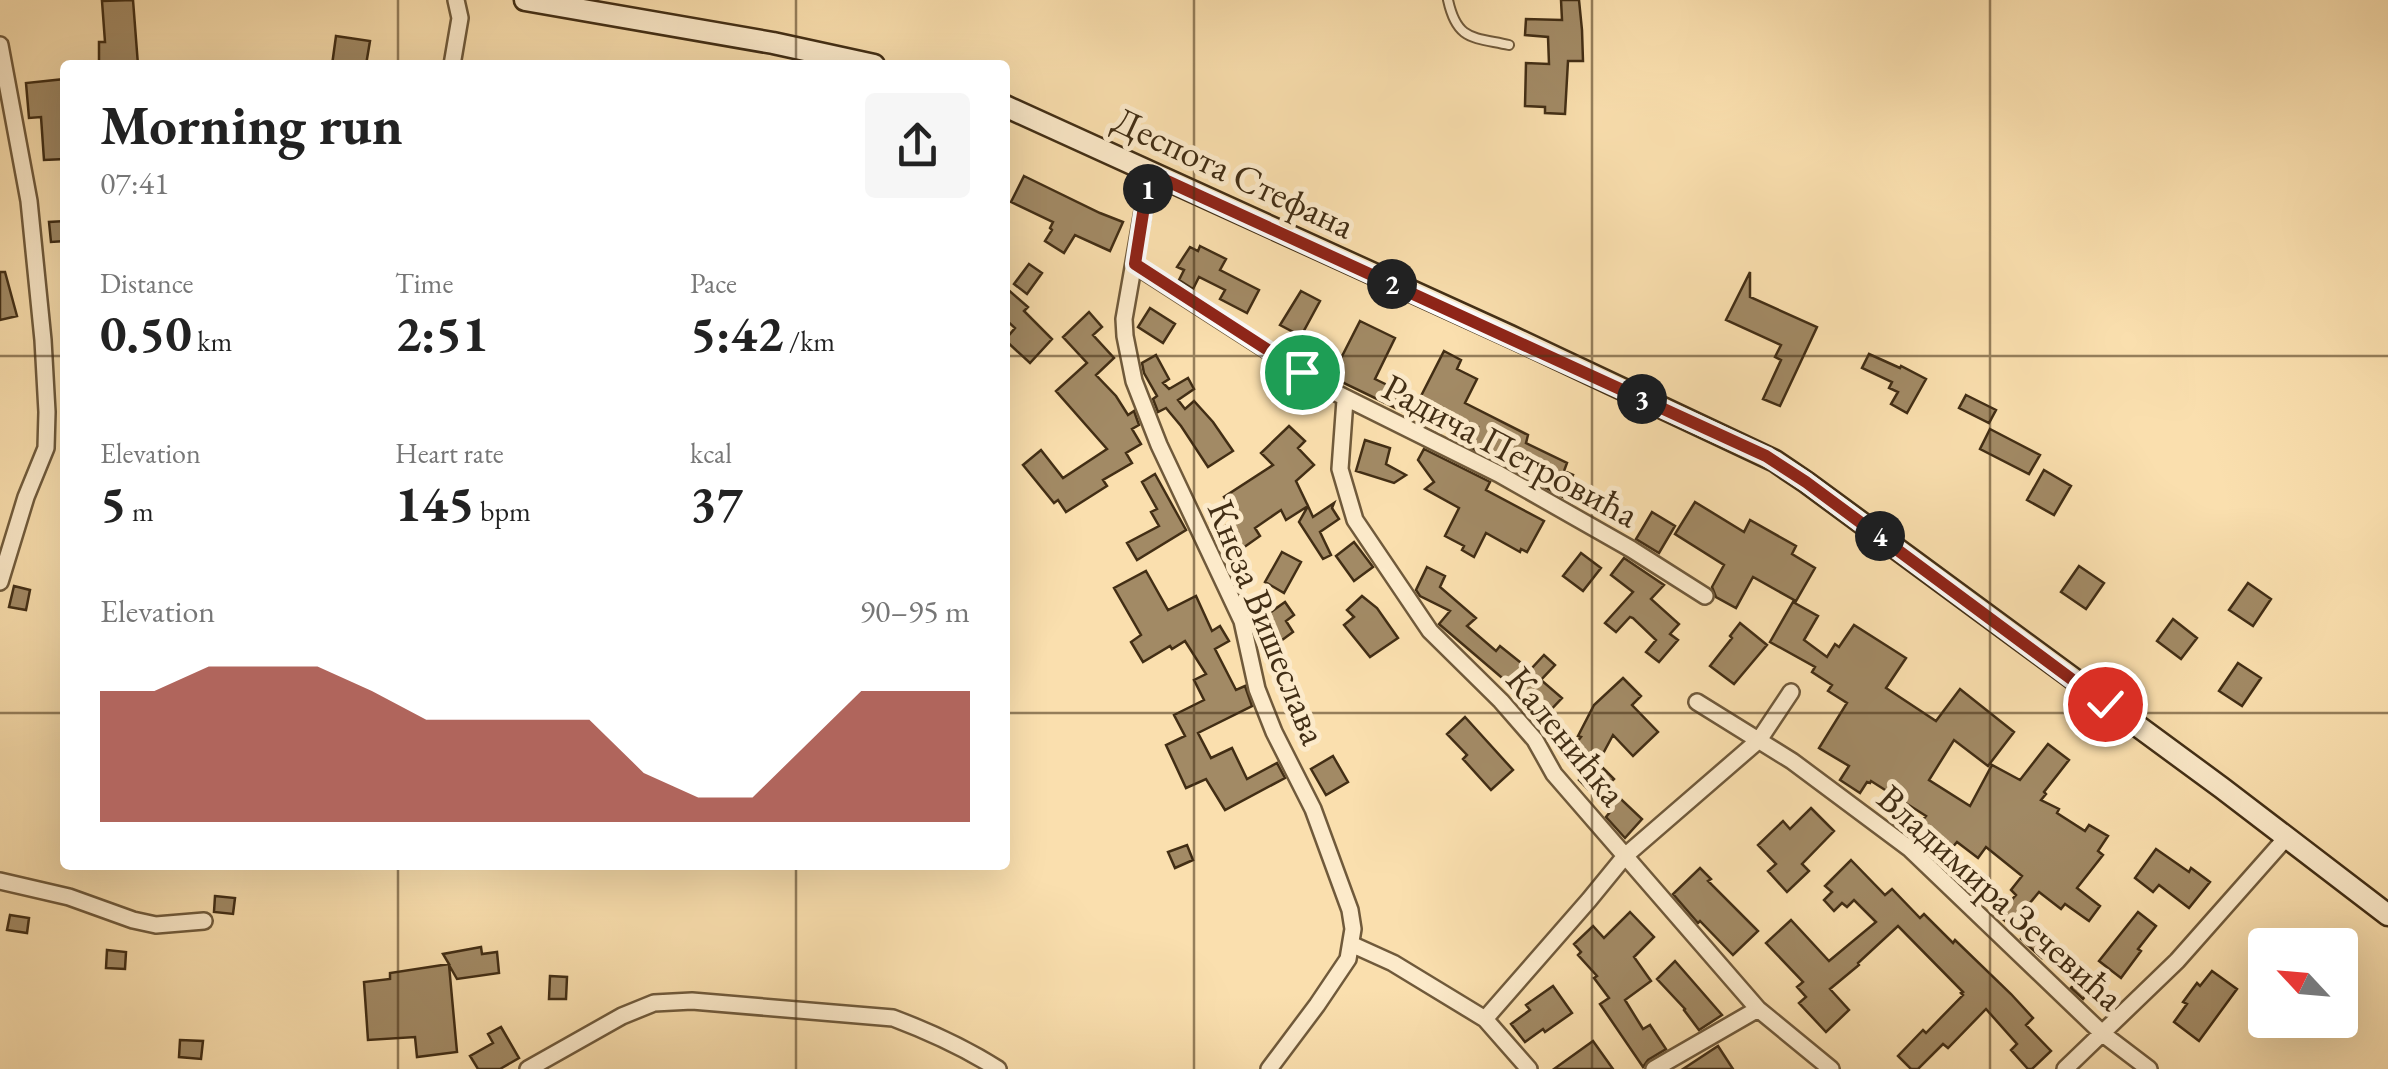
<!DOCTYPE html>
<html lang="en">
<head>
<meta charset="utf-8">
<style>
  :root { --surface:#fff; --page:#f6f6f6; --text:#222; --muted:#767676; --accent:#8f2418 }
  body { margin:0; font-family:"EB Garamond",serif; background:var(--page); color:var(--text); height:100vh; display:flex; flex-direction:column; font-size:38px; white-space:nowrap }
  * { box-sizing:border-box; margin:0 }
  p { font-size:32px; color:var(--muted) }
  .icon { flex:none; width:55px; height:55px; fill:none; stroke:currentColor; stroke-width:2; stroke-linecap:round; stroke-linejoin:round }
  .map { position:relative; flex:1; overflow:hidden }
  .panel { position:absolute; left:60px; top:60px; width:950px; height:810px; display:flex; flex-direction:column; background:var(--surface); border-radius:10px; box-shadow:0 10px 40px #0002 }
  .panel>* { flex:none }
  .needle { width:65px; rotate:296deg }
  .fabs { position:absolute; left:2248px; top:928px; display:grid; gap:20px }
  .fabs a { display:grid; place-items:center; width:110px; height:110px; border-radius:10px; background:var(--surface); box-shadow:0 10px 40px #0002; font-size:50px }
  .pin { position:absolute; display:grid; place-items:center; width:85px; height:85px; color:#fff; margin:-42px; border:5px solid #fff; border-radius:50%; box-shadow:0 2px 10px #0007 }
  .km { position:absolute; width:50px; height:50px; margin:-25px; border-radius:50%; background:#222; color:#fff; font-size:28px; line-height:50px; text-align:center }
  .round { display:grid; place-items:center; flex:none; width:105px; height:105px; border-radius:10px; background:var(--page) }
  .headline { display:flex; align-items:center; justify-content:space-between; height:170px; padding:0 40px }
  h1 { font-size:55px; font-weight:700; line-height:75px }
  .figures { display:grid; grid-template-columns:repeat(3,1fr); gap:15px; height:170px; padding:10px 40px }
  .figures div { display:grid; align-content:center }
  .figures b { font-size:50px; font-weight:700 }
  .figures small { font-size:28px; font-weight:400 }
  .figures p { font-size:28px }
  .chart { height:280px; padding:20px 40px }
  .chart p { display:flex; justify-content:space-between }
  .chart svg { width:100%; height:180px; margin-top:10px; fill:var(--accent); opacity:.7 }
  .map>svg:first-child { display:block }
  .building { fill:#a28a65; stroke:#422e15; stroke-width:2.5 }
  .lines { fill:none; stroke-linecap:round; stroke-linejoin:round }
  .lane-casing { stroke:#705a3b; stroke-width:12 }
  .street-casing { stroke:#705a3b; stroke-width:20 }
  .secondary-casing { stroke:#422e15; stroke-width:25 }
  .lane { stroke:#fceaca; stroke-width:8 }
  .street { stroke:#fceaca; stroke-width:15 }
  .secondary { stroke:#fceaca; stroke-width:20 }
  .route-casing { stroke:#fff; stroke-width:20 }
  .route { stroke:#8f2418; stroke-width:12 }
  .grid { fill:none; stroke:#422e15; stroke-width:2.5; stroke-opacity:0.55 }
  .labels { text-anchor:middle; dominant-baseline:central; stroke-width:10; stroke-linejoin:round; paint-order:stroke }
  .street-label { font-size:38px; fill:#422e15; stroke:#fceaca }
</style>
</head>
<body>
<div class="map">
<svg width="2388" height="1069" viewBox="0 0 2388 1069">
  <rect width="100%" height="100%" fill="#fadfae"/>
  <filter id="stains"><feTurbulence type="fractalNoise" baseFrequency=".002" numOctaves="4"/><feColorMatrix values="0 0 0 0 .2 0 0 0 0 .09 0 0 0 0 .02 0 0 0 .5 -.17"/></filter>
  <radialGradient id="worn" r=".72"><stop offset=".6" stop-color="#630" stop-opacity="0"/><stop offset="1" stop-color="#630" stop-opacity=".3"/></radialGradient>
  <!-- building -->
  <path class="building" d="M133,0L138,65H99V42H105L102,1Z
    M1561,0H1579L1582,30L1583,61H1568L1565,114L1545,113V107L1525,106L1526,63L1549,64L1548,37L1525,35L1526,19L1562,20Z
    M336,36L370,41L366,65H332Z
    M65,79V159L44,160L41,117L29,118L26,83Z
    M1024,176L1100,213L1123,222L1110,251L1075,235L1064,253L1045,241L1052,230L1050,228L1053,222L1011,202Z
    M65,221V241L51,242L49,222Z
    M1200,246L1226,259L1220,270L1259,290L1247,313L1220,299L1225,290L1199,277L1193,289L1179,280L1184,270L1177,267L1190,247L1198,251Z
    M1029,264L1042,273L1027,294L1014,284Z
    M0,272H5L17,316L0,320Z
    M1750,272V297L1817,327L1780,406L1763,399L1781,360L1775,357L1781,345L1726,320Z
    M1005,287L1028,307L1024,311L1052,339L1030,363L1005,340L1015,328L1005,319Z
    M1301,291L1320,301L1301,336L1280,325Z
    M1150,308L1175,324L1163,343L1138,327Z
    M1089,312L1102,327L1093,335L1114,358L1096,375L1116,396L1128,415L1134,411L1139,425L1132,429L1141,444L1126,453L1132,463L1103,480L1107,486L1066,512L1058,500L1054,503L1023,465L1041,450L1063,478L1107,449L1056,391L1087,363L1063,337Z
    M1360,321L1395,338L1375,379L1412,397L1404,412L1327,375L1332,364L1337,366Z
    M1444,351L1461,360L1457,369L1477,379L1465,403L1528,435L1526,443L1567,463L1564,471L1573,475L1563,497L1468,446L1478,427L1420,398Z
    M1869,354L1900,368L1901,366L1926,379L1907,413L1891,404L1898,392L1889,388L1892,382L1862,368Z
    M1156,355L1169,379L1163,383L1169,389L1188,378L1194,389L1178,400L1185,409L1194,401L1213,422L1233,451L1208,467L1181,426L1166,408L1158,412L1153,399L1157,396L1144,373L1142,363Z
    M1966,395L1996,410L1989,423L1959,408Z
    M1289,426L1305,441L1298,448L1314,465L1296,481L1308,506L1286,520L1281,510L1255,528L1260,536L1233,555L1218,531L1237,518L1224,497L1273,465L1261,453Z
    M1990,429L2040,455L2029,474L1980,449Z
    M1365,440L1390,448L1386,464L1406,475L1394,483L1356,471Z
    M1424,449L1490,482L1486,490L1544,521L1527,552L1521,549L1520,552L1486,533L1474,557L1462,550L1464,546L1445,536L1459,508L1425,489L1434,482L1418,460Z
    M2044,470L2071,486L2054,515L2027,500Z
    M1155,474L1186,530L1137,560L1127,543L1159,526L1151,512L1157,509L1142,482Z
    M1695,502L1744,532L1750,520L1796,546L1792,554L1815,568L1796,601L1753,577L1736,608L1716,597L1712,587L1724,565L1675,534Z
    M1334,503L1332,508L1339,519L1320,532L1331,555L1323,559L1299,522L1308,506L1313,517Z
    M1652,512L1675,526L1659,553L1636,539Z
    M1354,542L1373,567L1354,581L1336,556Z
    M1282,552L1301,562L1284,593L1265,582Z
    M1581,553L1601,568L1583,591L1563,576Z
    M1624,558L1664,585L1651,599L1679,624L1670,634L1678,640L1659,662L1646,652L1656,640L1633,618L1630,617L1616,632L1605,623L1633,592L1611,575Z
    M2079,566L2104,583L2086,609L2061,592Z
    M1427,567L1445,576L1440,587L1476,618L1467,626L1496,651L1500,646L1530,670L1544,655L1555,665L1541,680L1562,698L1543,718L1512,690L1514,688L1439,624L1450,611L1420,596L1416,590Z
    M1146,571L1168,610L1196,596L1212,631L1220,626L1229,641L1215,649L1236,690L1245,686L1252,706L1198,733L1211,758L1232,748L1247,779L1277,763L1285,778L1225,810L1206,779L1186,788L1166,745L1185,736L1174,715L1204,700L1194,680L1206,674L1185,641L1172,649L1170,646L1143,662L1131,642L1141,635L1114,588Z
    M2248,583L2271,599L2253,626L2229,610Z
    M14,586L30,590L26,610L9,607Z
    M1362,596L1377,608L1398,638L1370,657L1344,625L1354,617L1347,610Z
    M1285,602L1294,615L1286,621L1293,632L1278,643L1261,619Z
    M1793,602L1818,616L1804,640L1827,657L1835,644L1839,647L1854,625L1906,658L1886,688L1936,721L1960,689L2014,732L1988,766L1954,740L1929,780L1970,806L1992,765L2020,780L2048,744L2069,760L2044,792L2046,794L2041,800L2059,809L2057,813L2085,831L2089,825L2108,836L2098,851L2103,855L2077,888L2100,906L2089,921L2065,904L2061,909L2039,892L2011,926L1998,915L2016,895L2011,890L2022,876L1986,847L1978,858L1957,842L1940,862L1910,835L1926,816L1871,781L1870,783L1867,782L1860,793L1840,780L1849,766L1819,748L1847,703L1828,691L1832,685L1812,672L1815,667L1770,642Z
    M2173,619L2197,638L2181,659L2157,641Z
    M1740,623L1767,645L1734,684L1710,666L1732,638L1730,636Z
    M2238,663L2261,678L2242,706L2219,691Z
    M1623,678L1641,696L1632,705L1658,732L1633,756L1613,735L1598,763L1614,779L1607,786L1642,819L1625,838L1606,817L1610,812L1579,780L1585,774L1564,759L1581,737L1578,736L1594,705Z
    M1465,717L1513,770L1491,790L1463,759L1467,755L1447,734Z
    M1333,756L1348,782L1326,795L1311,769Z
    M1811,808L1834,831L1802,864L1809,871L1787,892L1768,871L1776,864L1758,845L1783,821L1790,829Z
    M1187,845L1193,860L1175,868L1168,852Z
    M2156,849L2189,872L2191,868L2210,882L2189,908L2159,885L2153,892L2135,878Z
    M1851,860L1885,895L1892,889L1920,918L1924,914L1953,943L1955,940L2011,994L2033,1018L2026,1025L2051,1051L2032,1069H2028L2011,1050L2017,1044L1986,1009L1948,1048L1943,1044L1918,1069H1911L1898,1056L1923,1030L1926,1033L1963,995L1961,993L1963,992L1898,926L1858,963L1859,965L1830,989L1849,1010L1826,1032L1799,1003L1806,997L1797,987L1803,982L1766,943L1791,920L1829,961L1876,922L1854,900L1847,907L1842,903L1834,911L1824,900L1832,892L1825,886Z
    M1700,868L1711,879L1708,881L1758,931L1733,955L1700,921L1698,923L1673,894Z
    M215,896L235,898L233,914L214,912Z
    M1630,912L1654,937L1634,957L1651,981L1625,1000L1643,1029L1650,1025L1666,1049L1648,1060L1643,1067L1600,1004L1609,998L1594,978L1597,976L1578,955L1581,952L1574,944L1593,926L1604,938Z
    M2138,912L2156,926L2138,949L2141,951L2121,978L2099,961Z
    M10,915L29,918L27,933L7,930Z
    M2032,926L2054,945L2042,958L2021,939Z
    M481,947L482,954L497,952L499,973L457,979L449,965L457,1052L417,1057L415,1037L368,1040L364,982L390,979V973L449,964L443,954Z
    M107,950L126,952L125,969L106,968Z
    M1675,961L1722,1015L1699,1030L1684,1010L1685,1009L1657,979Z
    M2212,971L2237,989L2199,1041L2174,1022L2187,1004L2183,1002L2197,983L2200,986Z
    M550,976L567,977L566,999H549Z
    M2078,980L2091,989L2083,999L2071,988Z
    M1553,986L1572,1013L1545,1032L1543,1029L1525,1042L1511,1024L1530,1010L1526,1005Z
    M501,1027L519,1058L500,1069H478L470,1056L493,1043L488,1034Z
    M180,1040L203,1041L201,1059L179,1057Z
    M1593,1041L1613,1069H1554Z
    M1718,1046L1733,1069H1683Z"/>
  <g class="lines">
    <defs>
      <path id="lane" d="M1448,0C1457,41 1473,37 1509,45"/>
      <path id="street" d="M0,45L29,201L43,340L47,412L46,448L26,497L0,582
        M452,65L460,18L456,0
        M1154,175L1146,194L1124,319L1125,336L1134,381L1159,445L1242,621L1257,689L1274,732L1313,809L1350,910L1353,929L1348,959L1317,1005L1269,1069
        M1135,265L1324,387L1499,474L1631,549L1705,596
        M1345,400L1340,469L1355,520L1430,631L1501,701L1535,740L1554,774L1758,1009L1831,1069
        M1697,702L1792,761L1910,849L2103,1034L2149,1069
        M0,881L69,897L133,920L156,925L204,921
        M1351,944L1393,963L1485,1019L1529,1069
        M1485,1019L1589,900L1625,856L1759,740L1791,692
        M528,1069L622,1016L654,1003L692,1001L893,1018C930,1032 965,1048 998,1069
        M1654,1069L1758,1009
        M2065,1069L2177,961L2286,838"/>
      <path id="secondary" d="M525,0L773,43L874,65
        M1005,106L1510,336L1775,461L1806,482L2222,788L2388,915"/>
    </defs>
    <!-- lane casing -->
    <use href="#lane" class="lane-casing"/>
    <!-- street casing -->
    <use href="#street" class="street-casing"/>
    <!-- secondary casing -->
    <use href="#secondary" class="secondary-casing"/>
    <!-- lane -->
    <use href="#lane" class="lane"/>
    <!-- street -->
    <use href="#street" class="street"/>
    <!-- secondary -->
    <use href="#secondary" class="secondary"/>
  </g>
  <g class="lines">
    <defs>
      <path id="route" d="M1302,372L1135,264L1146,194L1154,175L1766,456L1806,482L2105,704"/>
    </defs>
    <!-- route casing -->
    <use href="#route" class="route-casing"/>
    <!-- route -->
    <use href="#route" class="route"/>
  </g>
  <!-- grid -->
  <path class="grid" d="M398,0V65M796,0V65M1194,0V1069M1592,0V1069M1990,0V1069M0,356H65M1005,356H2388M0,713H65M1005,713H2388M398,865V1069M796,865V1069"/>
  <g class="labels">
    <!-- street labels -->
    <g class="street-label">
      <text transform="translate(1234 172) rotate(25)">Деспота Стефана</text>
      <text transform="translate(1511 450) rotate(28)">Радича Петровића</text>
      <text transform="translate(1268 622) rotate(68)">Кнеза Вишеслава</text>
      <text transform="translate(1567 736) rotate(51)">Каленићка</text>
      <text transform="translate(2001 897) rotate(42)">Владимира Зечевића</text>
    </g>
  </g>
  <rect width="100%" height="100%" filter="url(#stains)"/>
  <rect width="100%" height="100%" fill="url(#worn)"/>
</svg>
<div class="fabs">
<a><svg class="needle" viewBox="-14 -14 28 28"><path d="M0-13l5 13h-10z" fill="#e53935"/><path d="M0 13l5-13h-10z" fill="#767676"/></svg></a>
</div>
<div class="pin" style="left:1302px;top:372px;background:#1e9e55"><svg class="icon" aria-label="arrive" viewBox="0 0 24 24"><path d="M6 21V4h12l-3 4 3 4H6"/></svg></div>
<div class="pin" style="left:2105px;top:704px;background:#d93025"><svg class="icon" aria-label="check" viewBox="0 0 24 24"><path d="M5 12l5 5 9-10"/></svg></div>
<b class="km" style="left:1148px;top:189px">1</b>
<b class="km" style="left:1392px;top:284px">2</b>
<b class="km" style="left:1642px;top:399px">3</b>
<b class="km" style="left:1880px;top:536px">4</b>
<section class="panel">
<div class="headline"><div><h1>Morning run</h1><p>07:41</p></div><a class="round"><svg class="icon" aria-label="share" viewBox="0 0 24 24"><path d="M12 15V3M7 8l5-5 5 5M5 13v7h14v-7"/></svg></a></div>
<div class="figures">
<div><p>Distance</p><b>0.50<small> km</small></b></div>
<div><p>Time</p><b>2:51</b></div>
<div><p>Pace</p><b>5:42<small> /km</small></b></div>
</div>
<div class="figures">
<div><p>Elevation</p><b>5<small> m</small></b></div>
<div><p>Heart rate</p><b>145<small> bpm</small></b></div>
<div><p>kcal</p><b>37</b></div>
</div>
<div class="chart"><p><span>Elevation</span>90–95 m</p>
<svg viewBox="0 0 160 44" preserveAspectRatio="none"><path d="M0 44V12L10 12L20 6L30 6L40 6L50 12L60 19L70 19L80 19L90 19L100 32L110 38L120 38L130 25L140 12L150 12L160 12V44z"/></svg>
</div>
</section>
</div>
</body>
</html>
